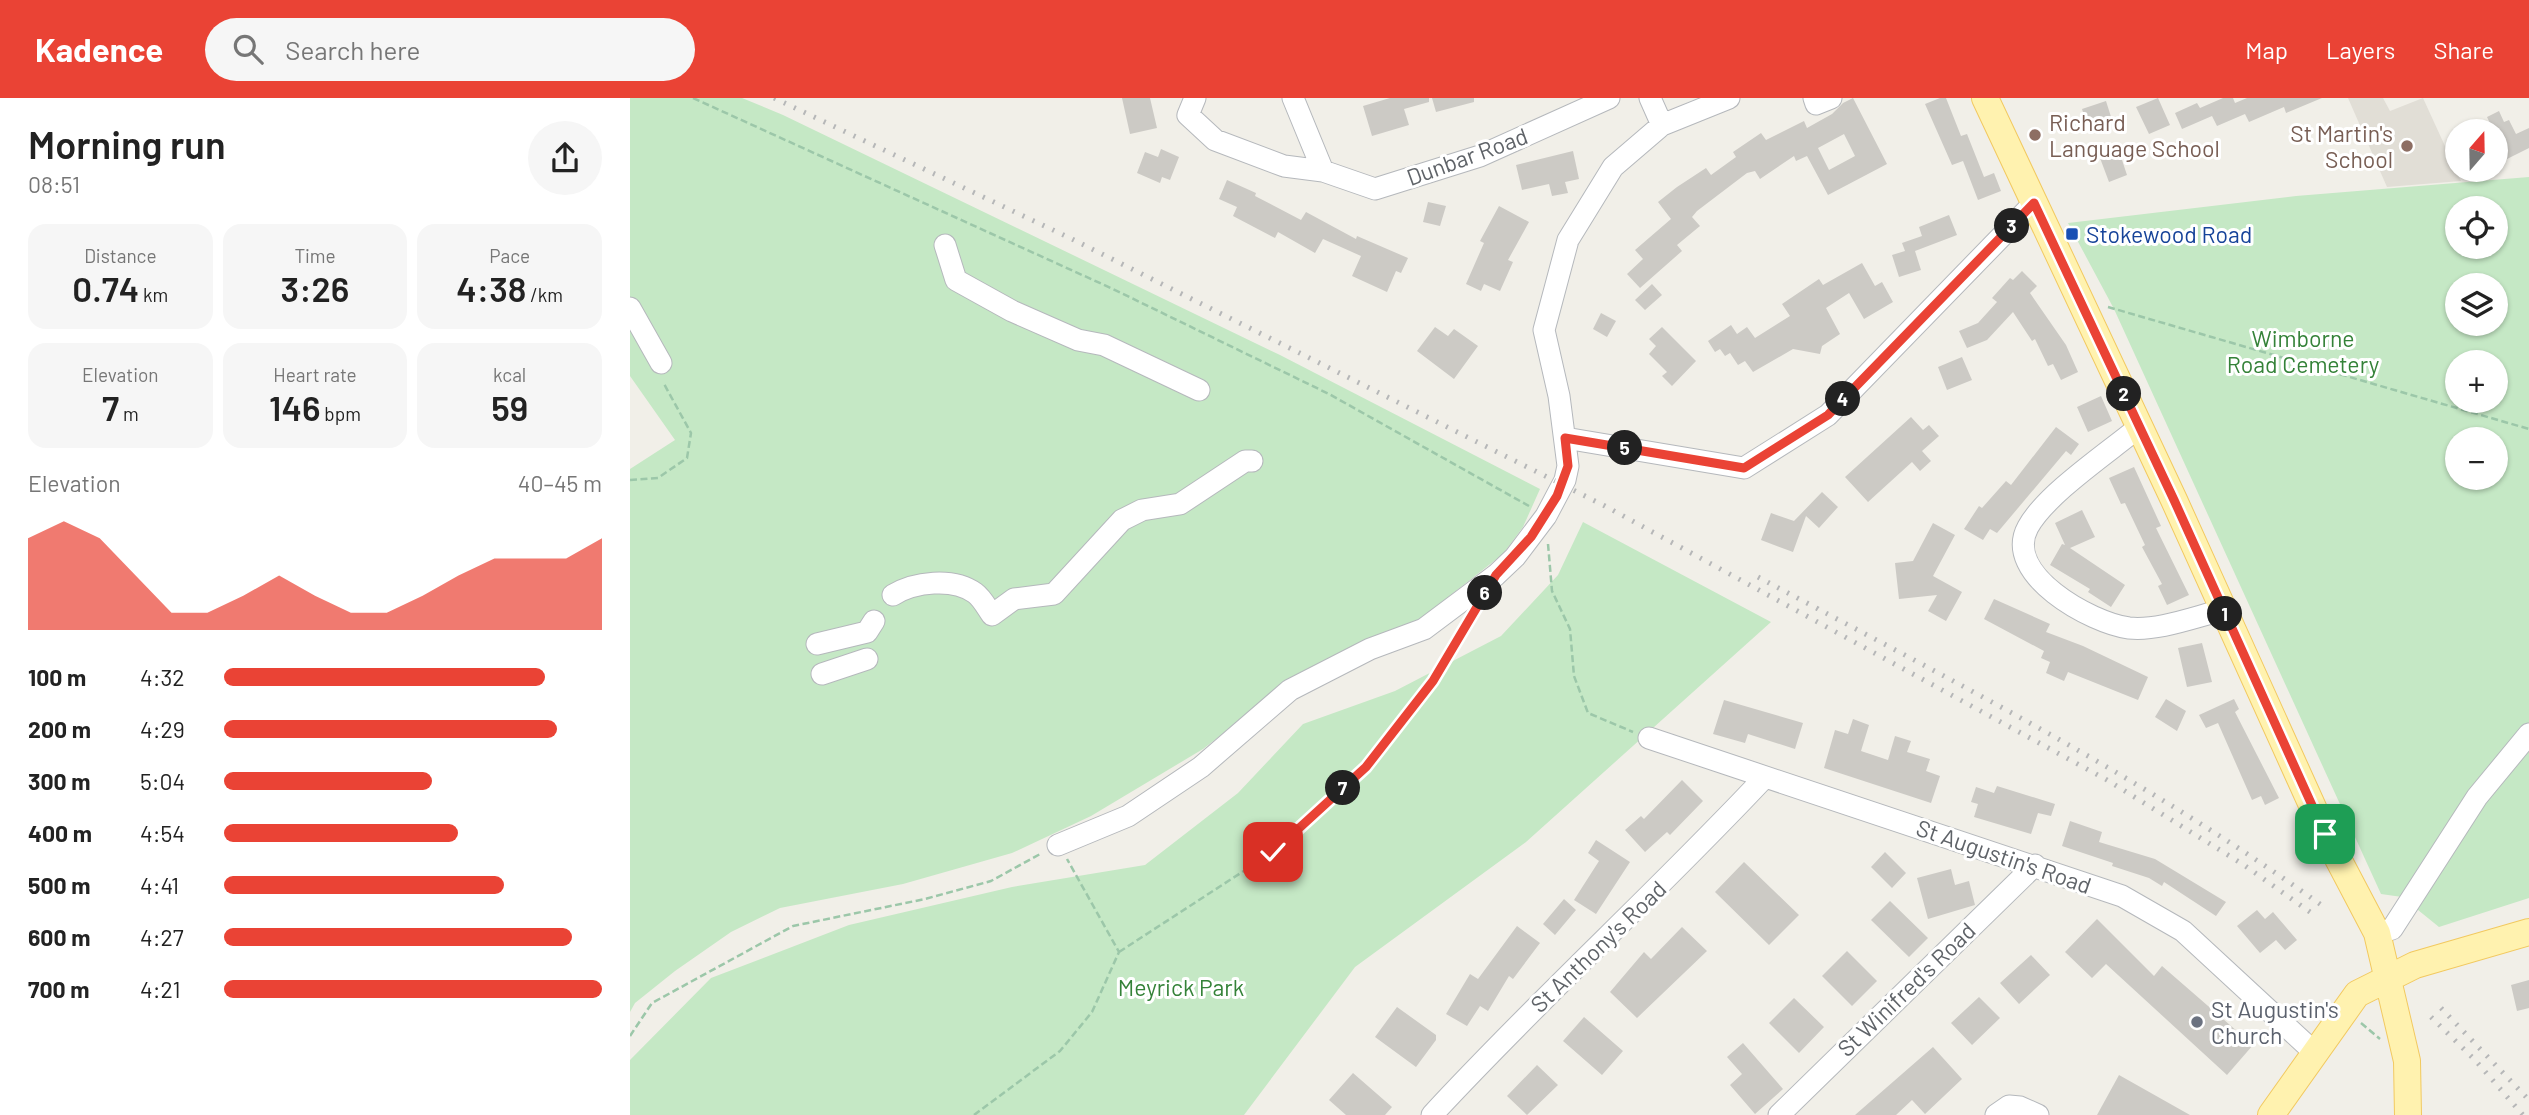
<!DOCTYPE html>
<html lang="en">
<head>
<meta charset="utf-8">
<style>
  :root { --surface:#fff; --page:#f6f6f6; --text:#222; --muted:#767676; --accent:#ea4335 }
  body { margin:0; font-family:Barlow,sans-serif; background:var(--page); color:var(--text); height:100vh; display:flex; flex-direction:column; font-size:26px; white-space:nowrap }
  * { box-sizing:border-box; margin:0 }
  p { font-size:23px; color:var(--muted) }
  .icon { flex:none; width:38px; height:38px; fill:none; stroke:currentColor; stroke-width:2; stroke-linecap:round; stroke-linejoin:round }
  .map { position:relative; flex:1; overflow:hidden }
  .drawer { display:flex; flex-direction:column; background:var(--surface); width:630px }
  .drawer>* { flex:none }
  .needle { width:46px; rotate:20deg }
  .tools { position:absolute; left:1815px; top:21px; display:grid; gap:14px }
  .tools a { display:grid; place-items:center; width:63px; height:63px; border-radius:50%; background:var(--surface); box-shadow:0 2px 5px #0004; font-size:35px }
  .pin { position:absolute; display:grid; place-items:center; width:60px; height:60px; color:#fff; margin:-30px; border-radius:14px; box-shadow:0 4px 10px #0006 }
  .km { position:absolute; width:35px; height:35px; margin:-18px; border-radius:50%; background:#222; color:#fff; font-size:19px; line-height:35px; text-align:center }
  .round { display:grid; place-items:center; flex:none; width:74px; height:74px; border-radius:37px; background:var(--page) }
  .head { display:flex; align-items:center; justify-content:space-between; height:119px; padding:0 28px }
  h1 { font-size:38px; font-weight:600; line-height:52px }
  .stats { display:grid; grid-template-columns:repeat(3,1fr); gap:10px; height:119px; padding:7px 28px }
  .stats div { display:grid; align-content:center; border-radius:18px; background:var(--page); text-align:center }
  .stats b { font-size:35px; font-weight:600 }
  .stats small { font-size:19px; font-weight:400 }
  .stats p { font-size:19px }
  .chart { height:196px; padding:14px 28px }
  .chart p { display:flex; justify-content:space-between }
  .chart svg { width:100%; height:126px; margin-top:7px; fill:var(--accent); opacity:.7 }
  ul { padding:0 28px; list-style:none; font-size:23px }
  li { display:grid; grid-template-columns:112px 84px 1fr; align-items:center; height:52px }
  li i { height:18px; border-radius:9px; background:var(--accent) }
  header { display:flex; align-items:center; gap:42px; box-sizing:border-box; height:98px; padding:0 35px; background:var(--accent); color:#fff }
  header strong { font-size:33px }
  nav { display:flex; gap:38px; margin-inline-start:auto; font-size:24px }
  .search { width:490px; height:63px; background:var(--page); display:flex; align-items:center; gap:18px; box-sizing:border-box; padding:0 24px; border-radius:38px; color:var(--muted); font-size:26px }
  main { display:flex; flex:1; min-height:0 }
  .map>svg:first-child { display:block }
  .education { fill:#e1ded6 }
  .green { fill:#c5e8c5; fill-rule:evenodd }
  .building { fill:#cccac5; fill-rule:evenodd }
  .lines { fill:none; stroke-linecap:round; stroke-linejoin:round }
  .minor-casing { stroke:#b5b8bc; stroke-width:23 }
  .major-casing { stroke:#f2c960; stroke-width:28 }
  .path { stroke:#9cc7a9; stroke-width:2.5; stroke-dasharray:7 3.5; stroke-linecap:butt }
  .minor { stroke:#fff; stroke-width:21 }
  .major { stroke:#fff2af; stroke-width:26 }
  .rail { stroke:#b6b7b8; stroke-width:5; stroke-dasharray:2 9; stroke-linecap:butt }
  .route-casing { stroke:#fff; stroke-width:14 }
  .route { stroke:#ea4335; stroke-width:9 }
  .education-dot { fill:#8d6e63; stroke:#fff; stroke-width:2.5 }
  .transit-dot { fill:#1a4fb4; stroke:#fff; stroke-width:2.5 }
  .worship-dot { fill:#6b7280; stroke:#fff; stroke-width:2.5 }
  .labels { text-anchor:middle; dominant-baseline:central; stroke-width:6; stroke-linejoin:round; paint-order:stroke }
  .education-label { font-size:23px; fill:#785e54; stroke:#fff; text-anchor:start }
  .street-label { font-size:23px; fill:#5f6368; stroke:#fff }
  .transit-label { font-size:23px; fill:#164399; stroke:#fff; text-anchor:start }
  .park-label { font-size:23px; fill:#348238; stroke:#fff }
  .worship-label { font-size:23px; fill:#5b616d; stroke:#fff; text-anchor:start }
</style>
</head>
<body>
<header>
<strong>Kadence</strong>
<div class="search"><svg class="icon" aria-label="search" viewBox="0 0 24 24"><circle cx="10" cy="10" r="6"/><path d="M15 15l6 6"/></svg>Search here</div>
<nav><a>Map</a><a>Layers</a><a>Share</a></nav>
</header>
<main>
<section class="drawer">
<div class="head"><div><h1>Morning run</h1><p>08:51</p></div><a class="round"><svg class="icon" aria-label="share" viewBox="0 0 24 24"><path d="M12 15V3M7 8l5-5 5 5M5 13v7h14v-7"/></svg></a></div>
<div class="stats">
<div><p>Distance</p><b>0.74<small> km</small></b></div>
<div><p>Time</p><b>3:26</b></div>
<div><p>Pace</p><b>4:38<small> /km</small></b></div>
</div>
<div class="stats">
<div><p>Elevation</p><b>7<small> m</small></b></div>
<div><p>Heart rate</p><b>146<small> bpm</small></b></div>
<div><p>kcal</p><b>59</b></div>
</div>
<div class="chart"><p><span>Elevation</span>40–45 m</p>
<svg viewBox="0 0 160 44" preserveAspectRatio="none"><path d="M0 44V12L10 6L20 12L30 25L40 38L50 38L60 32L70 25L80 32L90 38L100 38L110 32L120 25L130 19L140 19L150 19L160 12V44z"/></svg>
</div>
<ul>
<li><b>100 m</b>4:32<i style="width:85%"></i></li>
<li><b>200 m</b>4:29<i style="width:88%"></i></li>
<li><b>300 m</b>5:04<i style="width:55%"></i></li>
<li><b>400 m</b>4:54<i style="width:62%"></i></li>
<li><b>500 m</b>4:41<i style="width:74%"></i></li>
<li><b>600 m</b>4:27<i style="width:92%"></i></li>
<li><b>700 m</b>4:21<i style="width:100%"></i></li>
</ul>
</section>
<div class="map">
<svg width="1899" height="1017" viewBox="0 0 1899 1017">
  <rect width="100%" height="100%" fill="#f1efe8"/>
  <!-- education -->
  <path class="education" d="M1718,0H1753L1760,13L1793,0L1831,83L1757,89Z"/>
  <!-- green -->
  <path class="green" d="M0,0H112L153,17L650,257L910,391L893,429L873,456L790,521L666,579L573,651L461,718L382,755L273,786L150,810L101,834L45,873L5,905L0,914V371L45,342L0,278Z
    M1899,79V800L1809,829L1772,799L1751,796L1484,211L1438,125L1666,98ZM1827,110H1866V149H1827ZM1827,187H1866V226H1827ZM1827,264H1866V303H1827ZM1827,341H1866V380H1827Z
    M953,424L1141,524L896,744L725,869L614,1017H0V962L81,880L219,827L382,789L515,767L608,695L673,626L765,593L871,538L928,477Z"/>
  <!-- building -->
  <path class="building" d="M492,0H520L527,30L500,36Z
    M760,0H799V4L774,11L779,27L742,38L733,8Z
    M802,0H844V4L806,14Z
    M1223,0L1257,66L1198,97L1177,58L1166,63L1164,58L1130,81L1125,73L1117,75L1067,113L1062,119L1070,128L1047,147L1052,153L1010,190L997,176L1013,161L1005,152L1041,121L1028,104L1047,89L1076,70L1081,77L1106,59L1103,54L1131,35L1136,42L1174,23L1177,30L1202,16L1213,5ZM1214,36L1225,58L1199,72L1188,50Z
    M1310,0H1316L1331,38L1337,36L1354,79L1364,75L1371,93L1348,102L1333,63L1322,67L1295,6Z
    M1528,0L1540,27L1519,36L1506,9Z
    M1593,0H1603L1605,5L1617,0H1692L1656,15L1654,9L1619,24L1615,16L1587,28L1582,18L1552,31L1545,15L1567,5L1570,10Z
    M1476,3L1482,22L1458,30L1452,11Z
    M1869,13L1874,24L1879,22L1886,36L1899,30V50L1877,61L1857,19Z
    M531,51L549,59L540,82L532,79L530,85L507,75L515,54L528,59Z
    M943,53L949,81L935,84L938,95L922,98L919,86L892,92L886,67Z
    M1489,53L1497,77L1479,84L1470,60Z
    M597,82L626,95L625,98L671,122L676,114L726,141L727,138L778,160L771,175L766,173L757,194L722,178L731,158L693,141L685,155L648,134L645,140L603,118L607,109L589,101Z
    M798,104L816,108L810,128L793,124Z
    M869,108L899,124L878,162L883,164L870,193L854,186L851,193L836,186L854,145L850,143Z
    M1319,117L1327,137L1285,153L1291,172L1269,179L1262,157L1275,153L1272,145L1292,138L1289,129Z
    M1232,165L1245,188L1252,184L1263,204L1234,221L1219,195L1196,210L1210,236L1192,248L1190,256L1163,251L1123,274L1115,263L1108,267L1100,255L1095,258L1090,251L1085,254L1078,243L1101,227L1107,236L1117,229L1125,240L1160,218L1152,206L1189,181L1193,187Z
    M1392,173L1407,188L1400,195L1436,247L1448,274L1431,282L1423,266L1418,268L1405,241L1402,243L1383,214L1357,242L1337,250L1329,233L1348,225L1367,204L1362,200L1380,180L1383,182Z
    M1022,186L1032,197L1015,212L1005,202Z
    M971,215L986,223L977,239L963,231Z
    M805,229L818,238L824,231L848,248L824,281L787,253Z
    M1032,229L1066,263L1042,288L1032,278L1037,274L1019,256L1026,248L1019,241Z
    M1332,259L1342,282L1317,292L1308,269Z
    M1471,298L1482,323L1458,334L1447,309Z
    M1281,319L1293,332L1299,327L1309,338L1292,353L1301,363L1290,373L1282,364L1238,404L1215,379Z
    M1426,329L1449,346L1441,357L1436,353L1367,435L1360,431L1353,442L1334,431L1349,408L1352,410L1376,383L1381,387Z
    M1504,369L1531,428L1526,430L1559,497L1537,507L1528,488L1532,486L1512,449L1515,447L1495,405L1491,406L1479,380Z
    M1192,394L1208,409L1189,430L1176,418L1163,454L1131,442L1141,415L1164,423Z
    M1452,412L1465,439L1440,450L1495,487L1481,509L1458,494L1460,491L1420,467L1432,446L1435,447L1425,425Z
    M1303,425L1325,437L1303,478L1332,494L1316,523L1298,513L1307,497L1269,501L1265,465L1283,463Z
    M1364,501L1420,526L1416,534L1453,548L1518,579L1508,602L1438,574L1434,583L1416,575L1420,564L1411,560L1414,553L1354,521Z
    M1572,545L1582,584L1557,589L1548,550Z
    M1536,601L1556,613L1547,633L1525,619Z
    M1604,601L1609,611L1605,614L1649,700L1635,707L1631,698L1622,702L1588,625L1576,630L1569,617Z
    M1094,602L1173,625L1165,651L1118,636L1115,645L1083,636Z
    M1223,621L1239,627L1231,653L1258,662L1265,638L1281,643L1277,654L1300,661L1296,673L1310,678L1301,705L1194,670L1205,632L1218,636Z
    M1052,682L1073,703L1040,737L1037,734L1015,754L995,732L1011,718L1014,721Z
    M1367,688L1425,706L1421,718L1408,715L1401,736L1344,719L1348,706L1341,704L1346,689L1364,695Z
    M1440,723L1472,734L1469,744L1525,761L1596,804L1586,818L1534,784L1532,788L1519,780L1482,768L1483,765L1432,748Z
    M966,742L1000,764L966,816L944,802L969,763L958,755Z
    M1255,754L1276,775L1262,790L1241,769Z
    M1114,764L1169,817L1139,847L1085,794Z
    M1321,771L1325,787L1339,783L1345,807L1298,821L1287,780Z
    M934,801L946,812L925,837L913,826Z
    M1260,803L1298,840L1279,859L1241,822Z
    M1627,812L1635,821L1643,814L1667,842L1655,852L1646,842L1630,855L1607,828Z
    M1467,821L1524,878L1532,868L1623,947L1597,977L1476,866L1462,880L1435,854Z
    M887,828L910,845L883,881L879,878L858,913L850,908L837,928L816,916L840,876L848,881Z
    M1052,829L1077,853L1007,920L980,894L1014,854L1021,861Z
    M1217,853L1247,883L1222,908L1192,878Z
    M1401,857L1420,877L1389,906L1370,885Z
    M1899,882V910L1887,913L1881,887Z
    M1349,899L1370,920L1342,947L1321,925Z
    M1164,900L1194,929L1169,955L1139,925Z
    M767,909L806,937V942L786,969L745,939Z
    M954,919L993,953L972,977L933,943Z
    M1113,945L1153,991L1125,1016L1100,987L1112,976L1097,959Z
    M1303,949L1332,981L1295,1016L1282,1002L1266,1017H1225Z
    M907,967L928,987L897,1017L877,998Z
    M723,975L762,1009L755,1017H716L699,1002Z
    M1489,977L1560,1017H1467Z"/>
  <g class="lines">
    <defs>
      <path id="minor" d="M565,0L558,17L585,42L654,68L693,73
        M663,0L693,73L745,91L850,58L979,0
        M1020,0L1032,27
        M1184,0L1186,6L1201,0
        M315,147L326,182L382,213L448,242L474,247L569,292
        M0,210L31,265
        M1509,329C1479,354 1416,396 1398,429C1372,476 1461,525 1499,530C1529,533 1564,519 1593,512
        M935,340L1114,370L1198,317L1404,105
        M263,497C284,484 323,479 345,495C352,500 357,510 362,517L384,501L424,496L492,422L512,412L550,406L615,363H622
        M187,546L237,534L244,523
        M192,576L237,561
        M1019,640L1492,798L1553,833L1684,954
        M428,747L498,718L571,669L660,592L740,551L794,531L866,477L885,459L916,418L935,382L938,368L929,298L914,232L938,142L983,69L1032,27L1099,0
        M1747,835L1762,831L1847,699L1899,636
        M802,1017C909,901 1026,795 1134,680
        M1149,1017L1405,767
        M1366,1017L1379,1008L1390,1009L1408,1017"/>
      <path id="major" d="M1355,0L1544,402L1695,736L1747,835L1777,963L1778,1017
        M1641,1017L1727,896L1785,867L1899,834"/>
    </defs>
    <!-- minor casing -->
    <use href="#minor" class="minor-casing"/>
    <!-- major casing -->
    <use href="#major" class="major-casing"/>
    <!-- path -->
    <path class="path" d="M63,0L483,191L699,296L899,408
      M1478,209L1899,331
      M0,382L28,380L57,360L61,335L33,284
      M918,446L922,493L940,531L944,578L958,615L1003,634
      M489,854L643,754L736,669L803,583L839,522
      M1731,925L1750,941
      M0,938L22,905L163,828L295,801L361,783L412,755
      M344,1017L430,953L462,914L489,854L437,761"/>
    <!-- minor -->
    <use href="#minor" class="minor"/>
    <!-- major -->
    <use href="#major" class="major"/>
    <!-- rail -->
    <path class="rail" d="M144,0L442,141L975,408L1477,682L1614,767L1687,819
      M1128,479C1321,582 1517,681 1694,809
      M1811,910L1899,1002
      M1801,919L1845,962L1893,1017"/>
  </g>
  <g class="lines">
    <defs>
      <path id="route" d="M643,754L736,669L803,583L866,477L901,439L927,398L938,368L935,340L1114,370L1198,317L1404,105L1544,402L1695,736"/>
    </defs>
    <!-- route casing -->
    <use href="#route" class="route-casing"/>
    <!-- route -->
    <use href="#route" class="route"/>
  </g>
  <!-- markers -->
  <g class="education-dot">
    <circle cx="1405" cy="37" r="7"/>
    <circle cx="1777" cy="48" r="7"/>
  </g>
  <rect class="transit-dot" x="1435" y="129" width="14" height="14" rx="3.5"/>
  <circle class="worship-dot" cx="1567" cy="924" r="7"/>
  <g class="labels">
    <!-- education labels -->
    <g class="education-label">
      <text x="1419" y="24">Richard<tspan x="1419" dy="26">Language School</tspan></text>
      <text x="1763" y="35" text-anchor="end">St Martin's<tspan x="1763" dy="26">School</tspan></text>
    </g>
    <!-- street labels -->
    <g class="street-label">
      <text transform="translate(837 58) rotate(-20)">Dunbar Road</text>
      <text transform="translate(1374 758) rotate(19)">St Augustin's Road</text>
      <text transform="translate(968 848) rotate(-44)">St Anthony's Road</text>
      <text transform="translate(1276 891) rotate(-44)">St Winifred's Road</text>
    </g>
    <!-- transit labels -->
    <g class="transit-label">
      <text x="1456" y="136">Stokewood Road</text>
    </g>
    <!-- park labels -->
    <g class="park-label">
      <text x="1673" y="240">Wimborne<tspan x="1673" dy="26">Road Cemetery</tspan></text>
      <text x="551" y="889">Meyrick Park</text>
    </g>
    <!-- worship labels -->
    <g class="worship-label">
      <text x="1581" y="911">St Augustin's<tspan x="1581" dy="26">Church</tspan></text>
    </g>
  </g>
</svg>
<div class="tools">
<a><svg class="needle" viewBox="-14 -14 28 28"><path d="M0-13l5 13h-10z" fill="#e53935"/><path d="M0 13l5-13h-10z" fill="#767676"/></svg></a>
<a><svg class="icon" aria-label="locate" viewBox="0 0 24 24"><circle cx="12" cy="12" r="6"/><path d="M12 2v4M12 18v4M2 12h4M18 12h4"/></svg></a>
<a><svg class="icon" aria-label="layers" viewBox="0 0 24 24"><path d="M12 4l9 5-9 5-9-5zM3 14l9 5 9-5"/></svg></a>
<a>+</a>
<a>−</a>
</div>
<div class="pin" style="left:1695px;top:736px;background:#1e9e55"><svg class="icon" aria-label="arrive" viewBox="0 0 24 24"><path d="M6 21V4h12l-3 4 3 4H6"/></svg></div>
<div class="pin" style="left:643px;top:754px;background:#d93025"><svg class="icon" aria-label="check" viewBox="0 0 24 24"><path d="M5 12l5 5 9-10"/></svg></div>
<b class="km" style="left:1595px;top:516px">1</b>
<b class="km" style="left:1494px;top:296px">2</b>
<b class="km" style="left:1382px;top:128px">3</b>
<b class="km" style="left:1213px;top:301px">4</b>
<b class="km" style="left:995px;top:350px">5</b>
<b class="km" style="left:855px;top:495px">6</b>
<b class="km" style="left:713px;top:690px">7</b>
</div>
</main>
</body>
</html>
